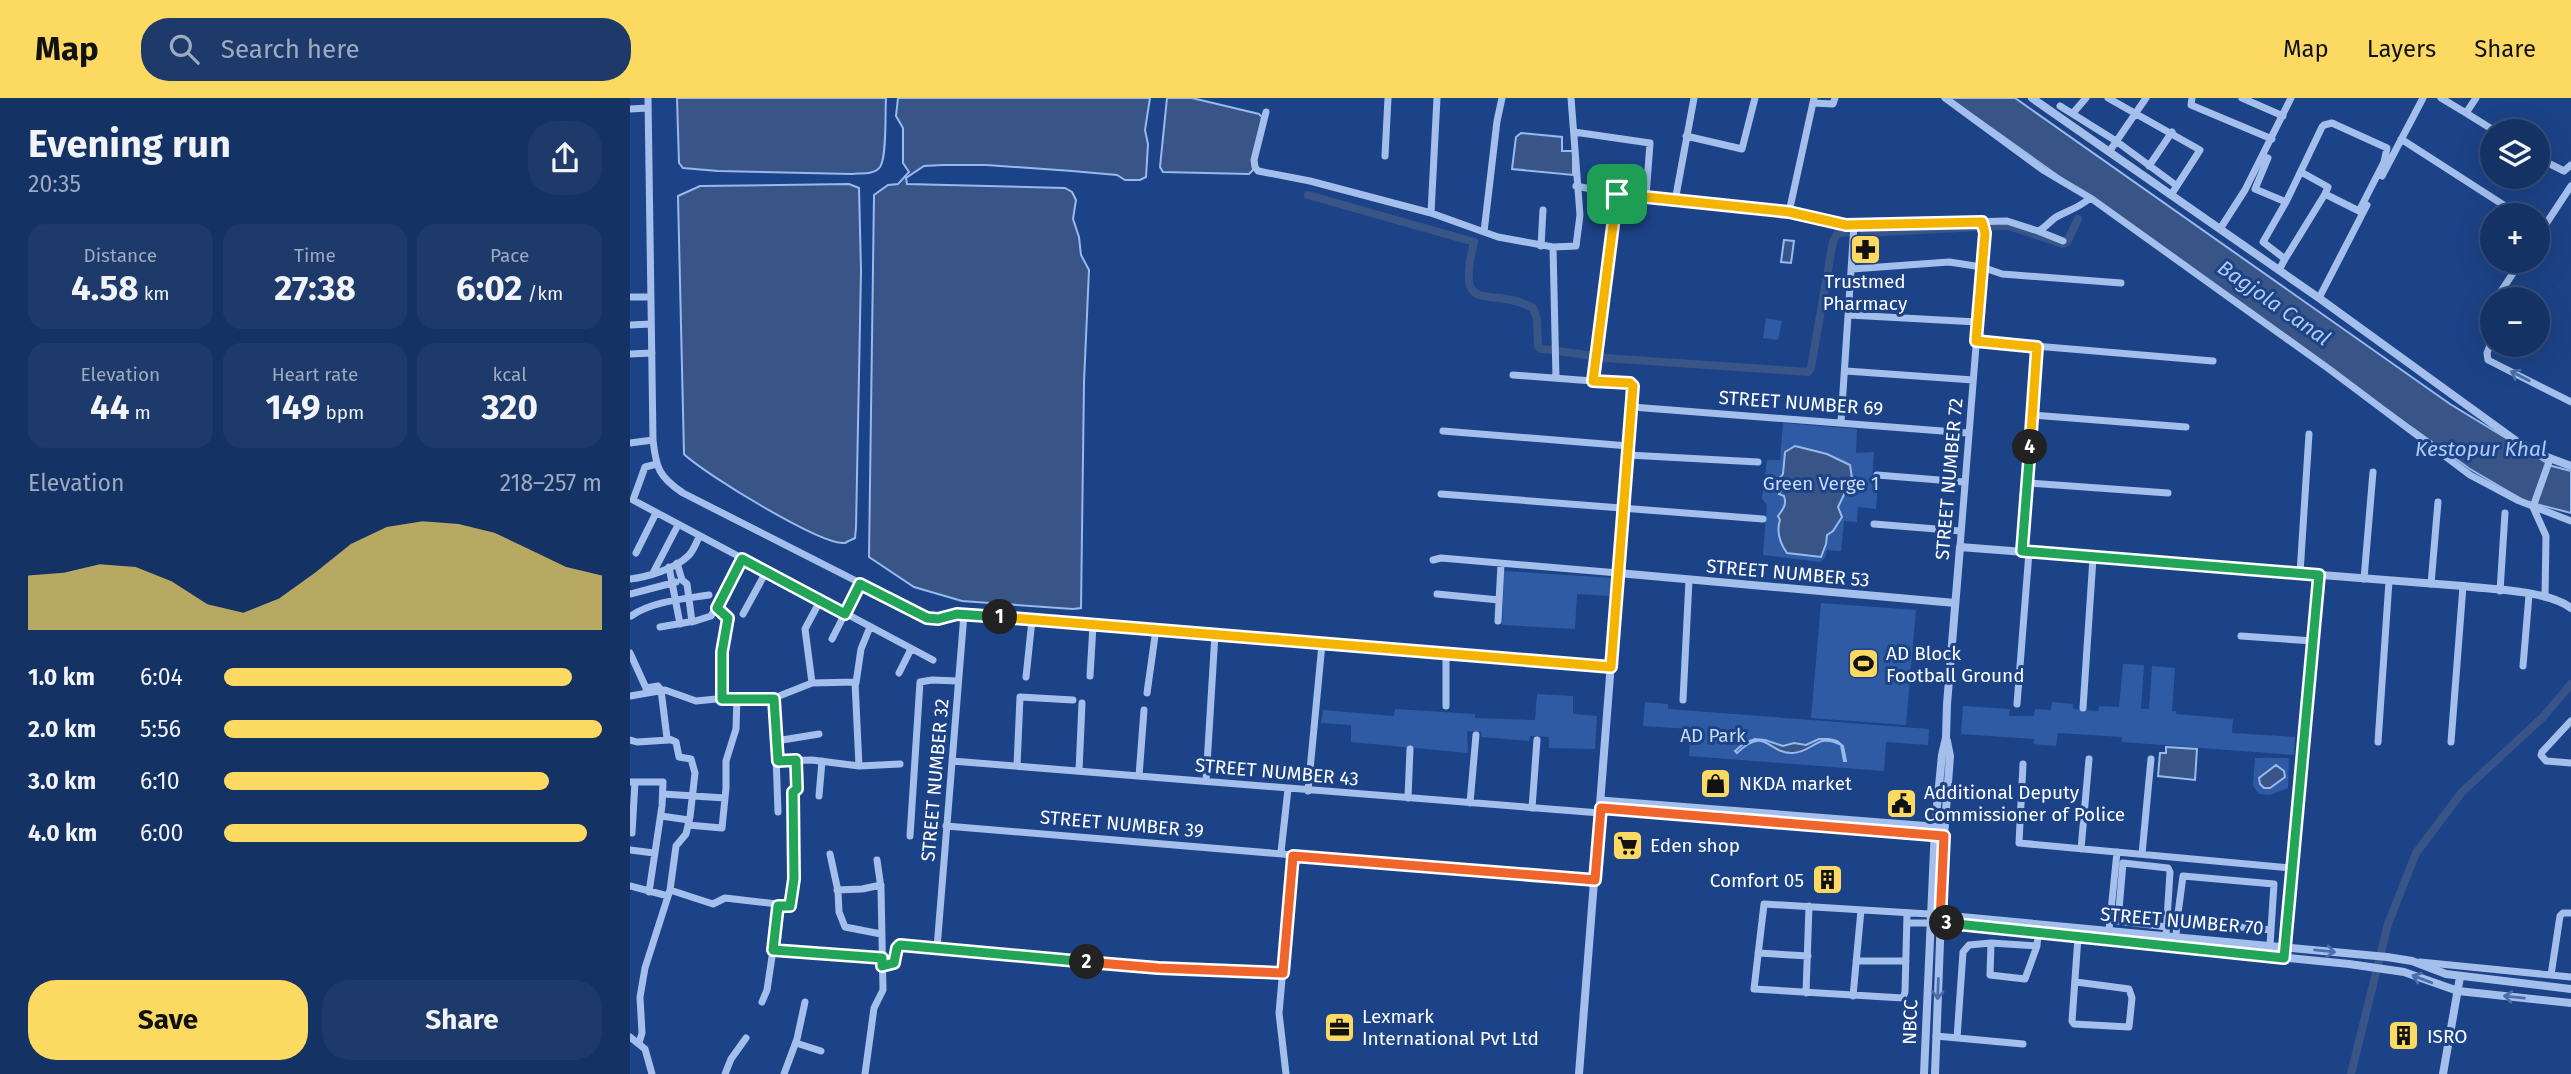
<!DOCTYPE html>
<html lang="en">
<head>
<meta charset="utf-8">
<style>
  :root { --surface:#153265; --page:#1e3a6b; --text:#f1f3f6; --muted:#9daabf; --line:#344d79; --accent:#fcda62 }
  body { margin:0; font-family:"Fira Sans",sans-serif; background:var(--page); color:var(--text); height:100vh; display:flex; flex-direction:column; font-size:26px; white-space:nowrap }
  * { box-sizing:border-box; margin:0 }
  p { font-size:23px; color:var(--muted) }
  .icon { flex:none; width:38px; height:38px; fill:none; stroke:currentColor; stroke-width:2; stroke-linecap:round; stroke-linejoin:round }
  .map { position:relative; flex:1; overflow:hidden }
  .side { display:flex; flex-direction:column; background:var(--surface); width:630px }
  .side>* { flex:none }
  .controls { position:absolute; left:1850px; top:21px; display:grid; gap:14px }
  .controls a { display:grid; place-items:center; width:70px; height:70px; border-radius:50%; background:var(--surface); box-shadow:0 7px 28px #0002,0 0 0 2px var(--line); font-size:35px }
  .pin { position:absolute; display:grid; place-items:center; width:60px; height:60px; color:#fff; margin:-30px; border-radius:14px; box-shadow:0 4px 10px #0006 }
  .km { position:absolute; width:35px; height:35px; margin:-18px; border-radius:50%; background:#222; color:#fff; font-size:19px; line-height:35px; text-align:center }
  .round { display:grid; place-items:center; flex:none; width:74px; height:74px; border-radius:28px; background:var(--page) }
  .headline { display:flex; align-items:center; justify-content:space-between; height:119px; padding:0 28px }
  h1 { font-size:38px; font-weight:700; line-height:52px }
  .metrics { display:grid; grid-template-columns:repeat(3,1fr); gap:10px; height:119px; padding:7px 28px }
  .metrics div { display:grid; align-content:center; border-radius:18px; background:var(--page); text-align:center }
  .metrics b { font-size:35px; font-weight:700 }
  .metrics small { font-size:19px; font-weight:400 }
  .metrics p { font-size:19px }
  .chart { height:196px; padding:14px 28px }
  .chart p { display:flex; justify-content:space-between }
  .chart svg { width:100%; height:126px; margin-top:7px; fill:var(--accent); opacity:.7 }
  .cta { display:flex; gap:14px; margin-top:auto; padding:14px 28px }
  .cta a { flex:1; height:80px; border-radius:28px; background:var(--accent); color:#111; font-size:28px; font-weight:700; line-height:80px; text-align:center }
  .cta a+a { background:var(--page); color:var(--text) }
  ul { padding:0 28px; list-style:none; font-size:23px }
  li { display:grid; grid-template-columns:112px 84px 1fr; align-items:center; height:52px }
  li i { height:18px; border-radius:9px; background:var(--accent) }
  header { display:flex; align-items:center; gap:42px; box-sizing:border-box; height:98px; padding:0 35px; background:var(--accent); color:#111 }
  header strong { font-size:33px }
  nav { display:flex; gap:38px; margin-inline-start:auto; font-size:24px }
  .search { width:490px; height:63px; background:var(--page); display:flex; align-items:center; gap:18px; box-sizing:border-box; padding:0 24px; border-radius:28px; color:var(--muted); font-size:26px }
  main { display:flex; flex:1; min-height:0 }
  .map>svg:first-child { display:block }
  .green { fill:#2f5ba4 }
  .water { fill:#395587; stroke:#97b9ed; stroke-width:2 }
  .lines { fill:none; stroke-linecap:round; stroke-linejoin:round }
  .canal { stroke:#395587; stroke-width:8 }
  .minor { stroke:#a4bfeb; stroke-width:7 }
  .tertiary { stroke:#a4bfeb; stroke-width:8 }
  .oneway { stroke:#4c6eaa }
  .split-1-casing { stroke:#fff; stroke-width:14 }
  .split-2-casing { stroke:#fff; stroke-width:14 }
  .split-3-casing { stroke:#fff; stroke-width:14 }
  .split-4-casing { stroke:#fff; stroke-width:14 }
  .split-5-casing { stroke:#fff; stroke-width:14 }
  .split-1 { stroke:#f5b400; stroke-width:9 }
  .split-2 { stroke:#22a559; stroke-width:9 }
  .split-3 { stroke:#f0652b; stroke-width:9 }
  .split-4 { stroke:#22a559; stroke-width:9 }
  .split-5 { stroke:#f5b400; stroke-width:9 }
  .labels { text-anchor:middle; dominant-baseline:central; stroke-width:6; stroke-linejoin:round; paint-order:stroke }
  .poi-label { font-size:19px; fill:#fff; stroke:#1c4387; text-anchor:start }
  .street-label { font-size:19px; fill:#fff; stroke:#1c4387 }
  .park-label { font-size:19px; fill:#c9dbf8; stroke:#1c4387 }
  .water-label { font-size:21px; font-style:italic; fill:#b0caf3; stroke:#1c4387 }
</style>
</head>
<body>
<header>
<strong>Map</strong>
<div class="search"><svg class="icon" aria-label="search" viewBox="0 0 24 24"><circle cx="10" cy="10" r="6"/><path d="M15 15l6 6"/></svg>Search here</div>
<nav><a>Map</a><a>Layers</a><a>Share</a></nav>
</header>
<main>
<section class="side">
<div class="headline"><div><h1>Evening run</h1><p>20:35</p></div><a class="round"><svg class="icon" aria-label="share" viewBox="0 0 24 24"><path d="M12 15V3M7 8l5-5 5 5M5 13v7h14v-7"/></svg></a></div>
<div class="metrics">
<div><p>Distance</p><b>4.58<small> km</small></b></div>
<div><p>Time</p><b>27:38</b></div>
<div><p>Pace</p><b>6:02<small> /km</small></b></div>
</div>
<div class="metrics">
<div><p>Elevation</p><b>44<small> m</small></b></div>
<div><p>Heart rate</p><b>149<small> bpm</small></b></div>
<div><p>kcal</p><b>320</b></div>
</div>
<div class="chart"><p><span>Elevation</span>218–257 m</p>
<svg viewBox="0 0 160 44" preserveAspectRatio="none"><path d="M0 44V25L10 24L20 21L30 22L40 27L50 35L60 38L70 33L80 24L90 14L100 8L110 6L120 7L130 10L140 16L150 22L160 25V44z"/></svg>
</div>
<ul>
<li><b>1.0 km</b>6:04<i style="width:92%"></i></li>
<li><b>2.0 km</b>5:56<i style="width:100%"></i></li>
<li><b>3.0 km</b>6:10<i style="width:86%"></i></li>
<li><b>4.0 km</b>6:00<i style="width:96%"></i></li>
</ul>
<div class="cta"><a>Save</a><a>Share</a></div>
</section>
<div class="map">
<svg width="1941" height="976" viewBox="0 0 1941 976">
  <rect width="100%" height="100%" fill="#1c4387"/>
  <!-- green -->
  <path class="green" d="M1136,220L1152,223L1148,242L1133,240Z
    M1153,325L1227,331L1226,355L1244,354L1242,381L1248,382L1246,411L1228,409L1227,424L1214,423L1211,453L1197,452L1195,460L1190,464L1133,457L1137,407L1132,401L1137,362H1150Z
    M874,473L983,480L982,498L947,496L945,531L872,527Z
    M1191,505L1286,512L1276,627L1181,620Z
    M1493,566L1514,567L1511,611H1519L1522,568L1545,570L1542,613H1546V616L1603,621L1602,635L1665,639L1664,657L1492,644V639L1428,635L1426,648L1404,646V641L1331,636L1333,608L1380,611L1379,618H1404L1405,611L1421,612L1422,604L1443,606V611L1468,613L1469,608L1489,609Z
    M907,596L943,598V616L967,618L965,651L919,650V639L900,638L899,643L852,639L851,634L837,633L838,655L721,644V627L691,625L693,612L764,618L765,611L845,616V620L905,622Z
    M1015,604L1038,606V611L1299,631L1298,647L1256,644L1254,673L1059,658L1061,631L1013,628Z
    M1625,660H1659L1658,690L1640,697L1629,696L1623,688Z"/>
  <!-- water -->
  <path class="water" d="M47,0H256C255,14 257,59 250,69C244,77 231,75 222,76L88,73L53,70L49,65Z
    M268,0H520L515,32L518,46L516,79L510,82H495L487,77L442,73L356,67H313L294,68L276,80L277,86L435,90L442,94L446,102L443,121L449,139L451,157L459,172L454,284L451,510L443,511L332,503L284,489L239,459L244,97L258,87L268,86L279,74L273,65V30L266,18Z
    M537,0H562L629,16L632,19L624,71L619,76L533,74L530,69Z
    M1319,0H1385L1820,306L1922,368L1941,373V415L1895,403L1840,371Z
    M891,35L932,39V53H943V77L882,71L886,39Z
    M219,86L229,90L231,173L226,429L225,440C223,441 216,444 215,445C192,448 73,375 54,356L48,98L70,88Z
    M1154,142L1164,143L1161,165L1151,164Z
    M1165,348L1197,356L1220,367L1222,380L1208,409L1212,419L1203,433L1197,437L1196,446L1191,459L1157,455C1150,445 1146,434 1150,422L1148,418C1153,411 1157,407 1154,398L1149,396L1151,392L1149,381L1153,376L1155,354Z
    M1125,641L1135,642L1153,648L1164,645L1176,647L1189,641H1199L1207,643L1213,648L1216,663H1214L1211,647C1188,634 1183,654 1163,655C1138,656 1136,627 1107,655L1105,653L1114,645Z
    M1536,649L1567,651L1565,682L1528,678L1530,655H1536Z
    M1646,667L1654,673L1655,679L1640,690H1634L1630,686L1629,680Z"/>
  <g class="lines">
    <!-- canal -->
    <path class="canal" d="M678,97L844,144C825,222 859,186 903,210L907,221L908,248L911,251L921,252
      M1361,128H1379L1433,146L1437,144L1448,121
      M1234,135L1348,129
      M928,253L963,258
      M975,260L1178,274L1181,270L1203,143L1208,135L1219,134
      M1721,976L1758,826L1786,755L1832,694L1913,619L1941,586"/>
    <!-- minor -->
    <path class="minor" d="M18,0L23,342C26,370 29,379 53,395L301,521L327,516L981,569
      M1315,0L1413,72L1462,101L1699,271L1840,377L1887,402L1941,423
      M1478,0L1570,52L1541,97
      M1562,0L1561,7L1642,41
      M1612,0L1653,18
      M1811,0L1836,15L1846,0
      M1183,5L1203,6L1205,0
      M1430,8L1486,43L1547,88
      M0,11L18,10
      M636,14L624,62L625,69L628,73L680,83L801,115L868,139L923,149
      M1443,15L1456,0
      M1836,15L1865,33
      M944,34L1020,45L1016,99
      M1056,38L1112,51L1125,0
      M1771,41L1886,115
      M1479,54L1516,0
      M755,58L758,0
      M1638,60L1625,91L1656,104
      M1908,60L1934,73L1941,67
      M1519,68L1542,34
      M1752,78L1793,0
      M946,88L987,96L1159,114L1216,127L1377,123L1408,133C1416,130 1420,122 1428,118C1440,112 1450,109 1460,100
      M1045,103L1064,0
      M1159,114L1184,0
      M801,115L807,0
      M1590,131L1615,92L1661,0
      M1408,133L1433,143
      M854,134L867,23L872,0
      M1908,138L1941,88
      M911,148L913,112
      M1655,161L1695,96
      M1222,171L1319,164L1352,169L1372,176L1491,185
      M1649,172L1655,161L1633,144L1656,104L1692,29L1694,27L1702,25L1757,50L1754,64L1729,113L1695,96L1698,89L1671,74
      M0,199H21
      M1689,200L1737,107
      M1866,201L1891,163
      M1862,207L1854,220L1862,230
      M1219,217L1347,224
      M0,227L21,226
      M1862,242L1857,255L1858,262L1941,304
      M1345,243L1583,263
      M0,256L22,255
      M1216,273L1343,282
      M926,280L923,149L946,148L950,117L941,0
      M963,283L987,96
      M1002,309L1338,335
      M1402,317L1556,329
      M1211,324L1224,127
      M813,333L999,348
      M0,345L23,342
      M998,357L1128,364
      M27,366L15,369L3,402L303,562
      M1247,377L1334,384
      M1397,385L1538,395
      M811,396L1133,421
      M1244,426L1331,433
      M1330,449L1355,135L1352,124
      M1392,453L1407,249
      M6,455L26,415
      M803,462L811,460L988,475L1002,286L883,277
      M47,465L52,482L57,486L62,524L81,518L112,461
      M39,469L50,526
      M23,475L48,427
      M1670,475L1679,336
      M0,481C17,479 45,471 58,458C63,454 66,445 69,439
      M1734,481L1743,374
      M1801,486L1808,404
      M1870,493L1875,415
      M0,496L46,484
      M807,496L869,502
      M1915,499L1916,438L1903,409L1920,361
      M87,510L98,520L92,552V601
      M113,516L136,474
      M1,518C23,503 54,501 79,497
      M868,523L871,466
      M30,529L59,524
      M1611,538L1683,543
      M202,541L230,486
      M0,555L16,590L28,588L31,592L37,640L46,644L49,659L61,661L65,675L60,719L56,736L46,748L40,792L15,870L10,899L12,935L9,945
      M1893,568L1899,497
      M269,575L281,551
      M460,578L463,527
      M396,579L402,522
      M182,585L225,584L229,668
      M226,585L231,551L240,529
      M517,595L526,531
      M0,598L35,592L66,603L107,599L139,602L182,585L175,531L190,503
      M144,601L148,714
      M1053,602L1059,482
      M1387,606L1399,454
      M816,608V556
      M1453,610L1463,460
      M1941,623L1912,654L1911,657L1916,663L1941,665
      M0,642L7,644L39,642
      M146,643L189,636
      M1748,644L1759,483
      M1821,644L1833,488
      M148,663L182,662L229,668L270,666
      M322,663L970,715
      M1393,666L1389,745L1661,770
      M387,668L390,599L443,602
      M449,673L452,605
      M509,678L514,612
      M576,683L585,536
      M0,684H33L32,708L19,794
      M678,693L692,546
      M33,696L95,700
      M189,698L192,663
      M778,700L780,651
      M971,702L1315,729
      M840,705L846,637
      M902,710L907,642
      M971,710L1310,738
      M31,718L59,722
      M58,727L92,730L96,690V663L106,631L107,599
      M316,728L965,782
      M2,735L5,684
      M280,738L290,584L302,582L328,583
      M1451,751L1459,661
      M0,752L24,755
      M651,754L658,691
      M200,756L208,793L209,814L215,829L251,836
      M1512,756L1521,661
      M0,788L38,798
      M40,792L83,806L95,800L148,806L144,853L252,860
      M207,792L232,791L251,787
      M148,808H160L164,781L163,694L167,691L166,662
      M1277,816L1275,894L1273,900L1124,891L1134,806L1299,816
      M1547,823L1553,778L1644,786L1641,832
      M1277,825H1299
      M1479,832L1487,754
      M1536,837L1540,774L1538,770L1493,765L1488,823L1537,829
      M1546,838L1547,823L1641,832L1640,847
      M1361,845L1360,877L1395,881L1407,848
      M307,850L334,516
      M1655,852L1689,476
      M1128,855L1178,858
      M1226,863H1276
      M1790,864L1941,879
      M252,868L265,863L268,848L281,847L529,870L653,875
      M1921,877L1930,818L1933,815H1941
      M1446,884L1499,891L1502,900L1499,929L1444,926L1442,923L1448,839
      M1176,895L1179,808
      M1223,898L1231,812
      M132,904L137,892L143,852
      M1306,938L1393,946
      M0,939L15,951L22,976
      M1327,940L1333,854L1339,847L1361,845L1407,848L1408,835
      M166,945L191,953
      M95,976L101,961L116,940
      M154,976L167,941L175,904
      M235,976L244,910L253,892L251,790L247,762
      M656,976L649,915L663,758"/>
    <!-- tertiary -->
    <path class="tertiary" d="M1402,0L1689,200L1889,345L1909,356L1941,368
      M1299,816L1757,859L1782,863L1816,876L1941,891
      M1299,825L1719,866L1774,874L1828,893L1941,905
      M949,976L988,475L1325,505
      M1294,976L1305,729L1312,657L1316,640L1317,606L1330,449L1833,488C1864,492 1916,492 1941,510
      M1305,976L1314,738L1320,658L1317,643
      M1813,976L1830,879"/>
  </g>
  <!-- one-way arrows -->
  <defs><path id="oneway-shaft" d="M-6 0H5M1.5-3L5.5 0L1.5 3" fill="none" stroke-width="1.6" stroke-linecap="round" stroke-linejoin="round" transform="scale(1.75)"/></defs>
  <g class="oneway">
    <use href="#oneway-shaft" transform="translate(1890 278) rotate(-153)"/>
    <use href="#oneway-shaft" transform="translate(1695 853) rotate(6)"/>
    <use href="#oneway-shaft" transform="translate(1792 881) rotate(-159)"/>
    <use href="#oneway-shaft" transform="translate(1308 891) rotate(92)"/>
    <use href="#oneway-shaft" transform="translate(1884 899) rotate(-174)"/>
  </g>
  <g class="lines">
    <defs>
      <path id="split-1" d="M370,519L981,569L1003,288L1000,285L963,283L987,96"/>
      <path id="split-2" d="M370,519L327,516L308,521L297,520L230,486L215,516L112,461L87,510L98,520L92,554V601H144L148,663L166,662L167,691L163,694L164,781L160,808H148L143,852L252,860V868L264,865L267,850L270,847L457,864"/>
      <path id="split-3" d="M457,864L528,870L653,875L663,758L965,782L971,710L1314,738L1310,824L1317,825"/>
      <path id="split-4" d="M1317,825L1654,860L1689,477L1392,453L1400,349"/>
      <path id="split-5" d="M987,96L1159,114L1216,127L1352,124L1355,135L1346,243L1407,249L1400,349"/>
    </defs>
    <!-- split-1 casing -->
    <use href="#split-1" class="split-1-casing"/>
    <!-- split-2 casing -->
    <use href="#split-2" class="split-2-casing"/>
    <!-- split-3 casing -->
    <use href="#split-3" class="split-3-casing"/>
    <!-- split-4 casing -->
    <use href="#split-4" class="split-4-casing"/>
    <!-- split-5 casing -->
    <use href="#split-5" class="split-5-casing"/>
    <!-- split-1 -->
    <use href="#split-1" class="split-1"/>
    <!-- split-2 -->
    <use href="#split-2" class="split-2"/>
    <!-- split-3 -->
    <use href="#split-3" class="split-3"/>
    <!-- split-4 -->
    <use href="#split-4" class="split-4"/>
    <!-- split-5 -->
    <use href="#split-5" class="split-5"/>
  </g>
  <!-- icons -->
  <defs>
    <symbol id="pharmacy-square" viewBox="-11 -11 22 22"><rect x="-9" y="-9" width="18" height="18" rx="4" fill="#fcda62" stroke="#1c4387"/><path d="M-2-6h4v4h4v4h-4v4h-4v-4h-4v-4h4Z" fill="#111"/></symbol>
    <symbol id="stadium-square" viewBox="-11 -11 22 22"><rect x="-9" y="-9" width="18" height="18" rx="4" fill="#fcda62" stroke="#1c4387"/><path d="M0-5a6.5 5 0 1 0 0 10a6.5 5 0 1 0 0-10ZM-3.5-1.8h7v3.6h-7Z" fill="#111"/></symbol>
    <symbol id="shop-square" viewBox="-11 -11 22 22"><rect x="-9" y="-9" width="18" height="18" rx="4" fill="#fcda62" stroke="#1c4387"/><path d="M-5-2.5h2.3a2.7 3.5 0 0 1 5.4 0H5L5.5 6h-11ZM-1.5-2.5h3a1.5 2.3 0 0 0-3 0Z" fill="#111"/></symbol>
    <symbol id="civic-square" viewBox="-11 -11 22 22"><rect x="-9" y="-9" width="18" height="18" rx="4" fill="#fcda62" stroke="#1c4387"/><path d="M-.6-6.5H3V-4.5H.6V-3L4-1V1h2V6H-6V1h2V-1L-.6-3ZM-1.2 2.5V6h2.4V2.5Z" fill="#111"/></symbol>
    <symbol id="supermarket-square" viewBox="-11 -11 22 22"><rect x="-9" y="-9" width="18" height="18" rx="4" fill="#fcda62" stroke="#1c4387"/><path d="M-6-5.5h2.5l.6 2H6L4.5 2H-2.5L-4.4-4H-6ZM-1.5 3.2a1.3 1.3 0 1 0 .1 0ZM3 3.2a1.3 1.3 0 1 0 .1 0Z" fill="#111"/></symbol>
    <symbol id="building-square" viewBox="-11 -11 22 22"><rect x="-9" y="-9" width="18" height="18" rx="4" fill="#fcda62" stroke="#1c4387"/><path d="M-4-6H4V6H1V3H-1V6H-4ZM-2.5-4.3h1.7v1.8h-1.7ZM.8-4.3h1.7v1.8H.8ZM-2.5-1h1.7V.8h-1.7ZM.8-1h1.7V.8H.8Z" fill="#111"/></symbol>
    <symbol id="office-square" viewBox="-11 -11 22 22"><rect x="-9" y="-9" width="18" height="18" rx="4" fill="#fcda62" stroke="#1c4387"/><path d="M-6-3h4V-5.5h4V-3h4V5H-6ZM-1-4.5V-3h2v-1.5ZM-6 0V1H6V0Z" fill="#111"/></symbol>
  </defs>
  <g fill-rule="evenodd">
    <use href="#pharmacy-square" x="1218" y="134" width="35" height="35"/>
    <use href="#stadium-square" x="1216" y="548" width="35" height="35"/>
    <use href="#shop-square" x="1068" y="668" width="35" height="35"/>
    <use href="#civic-square" x="1254" y="688" width="35" height="35"/>
    <use href="#supermarket-square" x="980" y="730" width="35" height="35"/>
    <use href="#building-square" x="1180" y="764" width="35" height="35"/>
    <use href="#office-square" x="692" y="912" width="35" height="35"/>
    <use href="#building-square" x="1756" y="920" width="35" height="35"/>
  </g>
  <g class="labels">
    <!-- poi labels -->
    <g class="poi-label">
      <text x="1235" y="183" text-anchor="middle">Trustmed<tspan x="1235" dy="22">Pharmacy</tspan></text>
      <text x="1256" y="555">AD Block<tspan x="1256" dy="22">Football Ground</tspan></text>
      <text x="1109" y="685">NKDA market</text>
      <text x="1294" y="694">Additional Deputy<tspan x="1294" dy="22">Commissioner of Police</tspan></text>
      <text x="1020" y="747">Eden shop</text>
      <text x="1174" y="782" text-anchor="end">Comfort 05</text>
      <text x="732" y="918">Lexmark<tspan x="732" dy="22">International Pvt Ltd</tspan></text>
      <text x="1797" y="938">ISRO</text>
    </g>
    <!-- street labels -->
    <g class="street-label">
      <text transform="translate(1171 305) rotate(4)">STREET NUMBER 69</text>
      <text transform="translate(1319 381) rotate(-85)">STREET NUMBER 72</text>
      <text transform="translate(1158 475) rotate(5)">STREET NUMBER 53</text>
      <text transform="translate(647 674) rotate(5)">STREET NUMBER 43</text>
      <text transform="translate(305 682) rotate(-85)">STREET NUMBER 32</text>
      <text transform="translate(492 726) rotate(5)">STREET NUMBER 39</text>
      <text transform="translate(1552 823) rotate(5)">STREET NUMBER 70</text>
      <text transform="translate(1280 924) rotate(-88)">NBCC</text>
    </g>
    <!-- park labels -->
    <g class="park-label">
      <text x="1191" y="385">Green Verge 1</text>
      <text x="1083" y="637">AD Park</text>
    </g>
    <!-- water labels -->
    <g class="water-label">
      <text transform="translate(1644 205) rotate(35)">Bagjola Canal</text>
      <text x="1851" y="351">Kestopur Khal</text>
    </g>
  </g>
</svg>
<div class="controls">
<a><svg class="icon" aria-label="layers" viewBox="0 0 24 24"><path d="M12 4l9 5-9 5-9-5zM3 14l9 5 9-5"/></svg></a>
<a>+</a>
<a>−</a>
</div>
<div class="pin" style="left:987px;top:96px;background:#1e9e55"><svg class="icon" aria-label="arrive" viewBox="0 0 24 24"><path d="M6 21V4h12l-3 4 3 4H6"/></svg></div>
<b class="km" style="left:370px;top:519px">1</b>
<b class="km" style="left:457px;top:864px">2</b>
<b class="km" style="left:1317px;top:825px">3</b>
<b class="km" style="left:1400px;top:349px">4</b>
</div>
</main>
</body>
</html>
